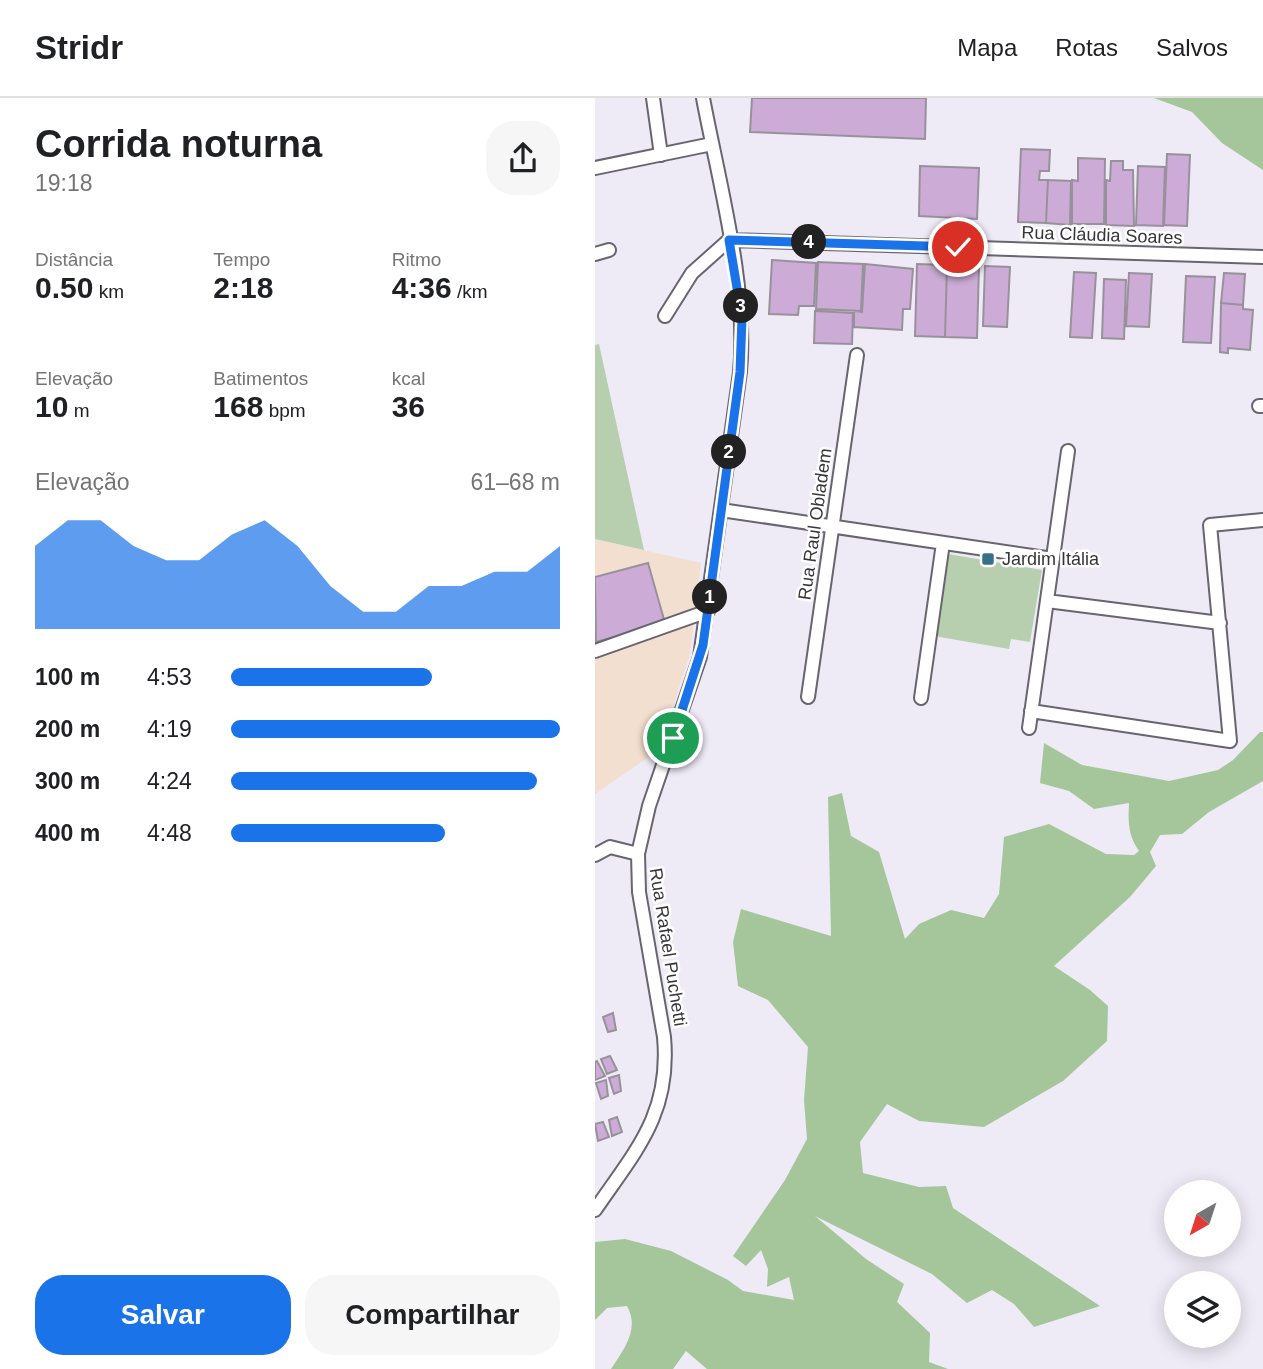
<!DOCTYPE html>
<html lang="pt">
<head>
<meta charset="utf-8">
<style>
  :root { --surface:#fff; --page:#f6f6f6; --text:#202124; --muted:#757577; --line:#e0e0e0; --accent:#1a73e8 }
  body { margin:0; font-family:Helvetica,sans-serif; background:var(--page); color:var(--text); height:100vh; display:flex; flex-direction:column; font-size:26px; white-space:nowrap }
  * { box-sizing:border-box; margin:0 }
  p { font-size:23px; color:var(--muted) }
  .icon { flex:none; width:38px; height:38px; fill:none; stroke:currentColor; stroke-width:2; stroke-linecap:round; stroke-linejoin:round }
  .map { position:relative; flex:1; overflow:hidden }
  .side { display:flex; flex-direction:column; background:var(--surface); width:595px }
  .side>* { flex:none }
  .needle { width:46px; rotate:219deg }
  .tools { position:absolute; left:569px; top:1082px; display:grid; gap:14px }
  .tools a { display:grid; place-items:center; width:77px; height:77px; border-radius:50%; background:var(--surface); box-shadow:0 4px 18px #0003; font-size:35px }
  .pin { position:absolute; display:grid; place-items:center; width:60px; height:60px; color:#fff; margin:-30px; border:4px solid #fff; border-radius:50%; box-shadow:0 2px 7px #0007 }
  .km { position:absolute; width:35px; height:35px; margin:-18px; border-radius:50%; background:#222; color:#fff; font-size:19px; line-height:35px; text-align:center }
  .round { display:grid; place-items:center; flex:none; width:74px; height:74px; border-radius:28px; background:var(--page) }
  .headline { display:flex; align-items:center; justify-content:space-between; height:119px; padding:0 35px }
  h1 { font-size:38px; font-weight:600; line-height:52px }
  .metrics { display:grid; grid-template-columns:repeat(3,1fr); gap:10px; height:119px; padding:7px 35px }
  .metrics div { display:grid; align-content:center }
  .metrics b { font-size:30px; font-weight:600 }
  .metrics small { font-size:19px; font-weight:400 }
  .metrics p { font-size:19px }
  .chart { height:196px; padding:14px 35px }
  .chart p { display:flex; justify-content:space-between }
  .chart svg { width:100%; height:126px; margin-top:7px; fill:var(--accent); opacity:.7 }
  .cta { display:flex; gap:14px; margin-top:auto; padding:14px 35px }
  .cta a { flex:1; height:80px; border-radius:28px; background:var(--accent); color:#fff; font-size:28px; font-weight:600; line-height:80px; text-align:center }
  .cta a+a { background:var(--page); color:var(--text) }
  ul { padding:0 35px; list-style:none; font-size:23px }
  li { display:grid; grid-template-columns:112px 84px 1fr; align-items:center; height:52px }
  li i { height:18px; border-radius:9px; background:var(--accent) }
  header { display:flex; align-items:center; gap:42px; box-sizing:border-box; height:98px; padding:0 35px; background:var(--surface); border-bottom:2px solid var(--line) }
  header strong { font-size:33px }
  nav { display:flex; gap:38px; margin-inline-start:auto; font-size:24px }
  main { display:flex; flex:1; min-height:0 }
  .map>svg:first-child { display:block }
  .industrial { fill:#f3dfcf }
  .green { fill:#b7cfae }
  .forest { fill:#a5c59a }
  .building { fill:#ccacd6; stroke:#98919b; stroke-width:2 }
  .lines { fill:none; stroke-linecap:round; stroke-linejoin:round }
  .minor-casing { stroke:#68656f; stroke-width:16 }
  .minor { stroke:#fff; stroke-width:12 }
  .route-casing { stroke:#fff; stroke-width:14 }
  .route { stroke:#1a73e8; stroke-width:9 }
  .poi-dot { fill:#386f89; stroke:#fff; stroke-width:2.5 }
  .labels { text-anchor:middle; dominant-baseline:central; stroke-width:5; stroke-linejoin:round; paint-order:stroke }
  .street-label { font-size:18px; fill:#363539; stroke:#fff }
  .poi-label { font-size:18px; fill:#363539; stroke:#fff; text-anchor:start }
</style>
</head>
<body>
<header>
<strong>Stridr</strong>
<nav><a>Mapa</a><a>Rotas</a><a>Salvos</a></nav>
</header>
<main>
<section class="side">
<div class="headline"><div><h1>Corrida noturna</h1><p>19:18</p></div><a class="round"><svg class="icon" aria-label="share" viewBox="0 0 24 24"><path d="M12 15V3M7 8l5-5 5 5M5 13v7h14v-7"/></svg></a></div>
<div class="metrics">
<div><p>Distância</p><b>0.50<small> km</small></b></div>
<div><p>Tempo</p><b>2:18</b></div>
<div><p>Ritmo</p><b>4:36<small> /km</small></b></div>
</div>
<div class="metrics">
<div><p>Elevação</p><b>10<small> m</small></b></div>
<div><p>Batimentos</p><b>168<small> bpm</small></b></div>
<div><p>kcal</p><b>36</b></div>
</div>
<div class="chart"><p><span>Elevação</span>61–68 m</p>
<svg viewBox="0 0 160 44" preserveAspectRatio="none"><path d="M0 44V15L10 6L20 6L30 15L40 20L50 20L60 11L70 6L80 15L90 29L100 38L110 38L120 29L130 29L140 24L150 24L160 15V44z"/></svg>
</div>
<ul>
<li><b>100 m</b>4:53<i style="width:61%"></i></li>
<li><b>200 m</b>4:19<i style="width:100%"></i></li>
<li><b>300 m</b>4:24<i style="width:93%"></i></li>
<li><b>400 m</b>4:48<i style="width:65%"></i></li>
</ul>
<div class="cta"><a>Salvar</a><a>Compartilhar</a></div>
</section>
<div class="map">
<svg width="668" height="1271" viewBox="0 0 668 1271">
  <rect width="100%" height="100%" fill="#eeebf6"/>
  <!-- industrial -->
  <path class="industrial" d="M0,441L106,465L95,556L64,652L0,696Z"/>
  <!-- green -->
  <path class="green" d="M4,246L49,452L0,441V247Z
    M353,456L447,472L435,544L416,541L414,551L339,538Z"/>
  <!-- forest -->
  <path class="forest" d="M559,0H668V72L627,45L597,14Z
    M665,634H668V683L614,714L587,736L565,737L555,754L561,768L535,799L459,868L495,892L513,908L512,943L468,983L389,1029L324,1023L292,1006L265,1044L268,1075L324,1089L351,1088L358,1110L505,1208L439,1229L419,1206L397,1192L372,1205L337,1176L220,1118L271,1161L309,1186L302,1204L335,1235L334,1264L353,1271H112L91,1253L78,1271H16C29,1251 45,1231 32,1208L12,1210L0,1222V1144L30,1141L76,1153L133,1182L148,1193L199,1202L194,1179L172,1189L173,1171L166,1152L151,1168L138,1158L190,1082L212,1041L209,1002L213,949L173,902L143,888L138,844L146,811L236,838L233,699L247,695L256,738L284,754L310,841L324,826L356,812L389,820L404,796L409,739L454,726L511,756L539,757L544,753C533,738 533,723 534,705L499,711L474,693L445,685L449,645L487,667L574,683L623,672L638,662Z"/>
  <!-- building -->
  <path class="building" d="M157,0H331L330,41L155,34Z
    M426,51L455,52L454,73H445L444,82H453L451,125L423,124Z
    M572,56L595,57L592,128L569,127Z
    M483,60L510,61L509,126H477V82L483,83Z
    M516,63H528V72H538L539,128L511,127V82L515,83Z
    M325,68L384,70L382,121L324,118Z
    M543,68L570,69L568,128L541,127Z
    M453,82L476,83L475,127L451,125Z
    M177,162L221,165L219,208H204L203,217L174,216Z
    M223,164L268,166L266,213L221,211Z
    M270,166L318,171L315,211H308L307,232L259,229V213L267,214Z
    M322,166L352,167L350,239L320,238Z
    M352,167L384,169L382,240L350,239Z
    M390,168L415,169L412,229L388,228Z
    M479,174L501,175L497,240L475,239Z
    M534,175L557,176L554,229L531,228Z
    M629,175L650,176L648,207L626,205Z
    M591,178L620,179L616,245L588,244Z
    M509,181L531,182L529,241L507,240Z
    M626,205L648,207V211L658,212L655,252L633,250V255L625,254Z
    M220,213L258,215L257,246L219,245Z
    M53,465L70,525L1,544L0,479Z
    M18,915L21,932L13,934L8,919Z
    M15,958L22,972L12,976L6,961Z
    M2,963L10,978L0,982V964Z
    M24,977L26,993L19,996L14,980Z
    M11,982L13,998L6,1001L1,985Z
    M22,1019L27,1034L17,1038L14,1022Z
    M8,1024L14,1039L3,1043L0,1026Z"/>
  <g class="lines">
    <defs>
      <path id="minor" d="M58,0L66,57
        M0,70L117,46
        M0,156L14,152
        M70,218L97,175L134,142L668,159
        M664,308H668
        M126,412L458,461
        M452,503L625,525
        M0,553L113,513
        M213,599L262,257
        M326,600L348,445
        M436,613L635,643L615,427L668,422
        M434,630L473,353
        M0,757L15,749L43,756
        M0,1112C41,1052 76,1016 69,939L44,794L43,756L54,708L105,559L145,274C153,189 124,85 108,0"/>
    </defs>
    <!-- minor casing -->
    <use href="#minor" class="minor-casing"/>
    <!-- minor -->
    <use href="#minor" class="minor"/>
  </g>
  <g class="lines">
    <defs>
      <path id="route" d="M78,640L108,547L145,274L147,220L134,142L363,149"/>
    </defs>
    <!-- route casing -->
    <use href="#route" class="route-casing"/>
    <!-- route -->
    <use href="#route" class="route"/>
  </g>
  <!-- markers -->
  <rect class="poi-dot" x="386" y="454" width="14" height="14" rx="3.5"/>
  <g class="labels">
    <!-- street labels -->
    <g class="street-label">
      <text transform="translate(507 137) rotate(2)">Rua Cláudia Soares</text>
      <text transform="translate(220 426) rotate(-82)">Rua Raul Obladem</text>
      <text transform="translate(73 849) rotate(81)">Rua Rafael Puchetti</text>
    </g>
    <!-- poi labels -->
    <g class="poi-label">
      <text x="407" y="461">Jardim Itália</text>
    </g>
  </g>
</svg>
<div class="tools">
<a><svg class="needle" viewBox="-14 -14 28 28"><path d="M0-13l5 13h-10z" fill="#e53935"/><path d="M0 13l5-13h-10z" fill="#757577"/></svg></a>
<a><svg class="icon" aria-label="layers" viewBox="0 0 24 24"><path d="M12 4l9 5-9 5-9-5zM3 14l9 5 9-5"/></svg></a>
</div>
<div class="pin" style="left:78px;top:640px;background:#1e9e55"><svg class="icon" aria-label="arrive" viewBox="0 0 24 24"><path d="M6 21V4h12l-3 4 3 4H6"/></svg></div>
<div class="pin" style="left:363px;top:149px;background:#d93025"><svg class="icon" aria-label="check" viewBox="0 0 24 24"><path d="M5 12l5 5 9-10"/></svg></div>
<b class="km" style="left:115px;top:499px">1</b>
<b class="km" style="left:134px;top:354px">2</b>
<b class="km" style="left:146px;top:208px">3</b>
<b class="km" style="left:214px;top:144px">4</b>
</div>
</main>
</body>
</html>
